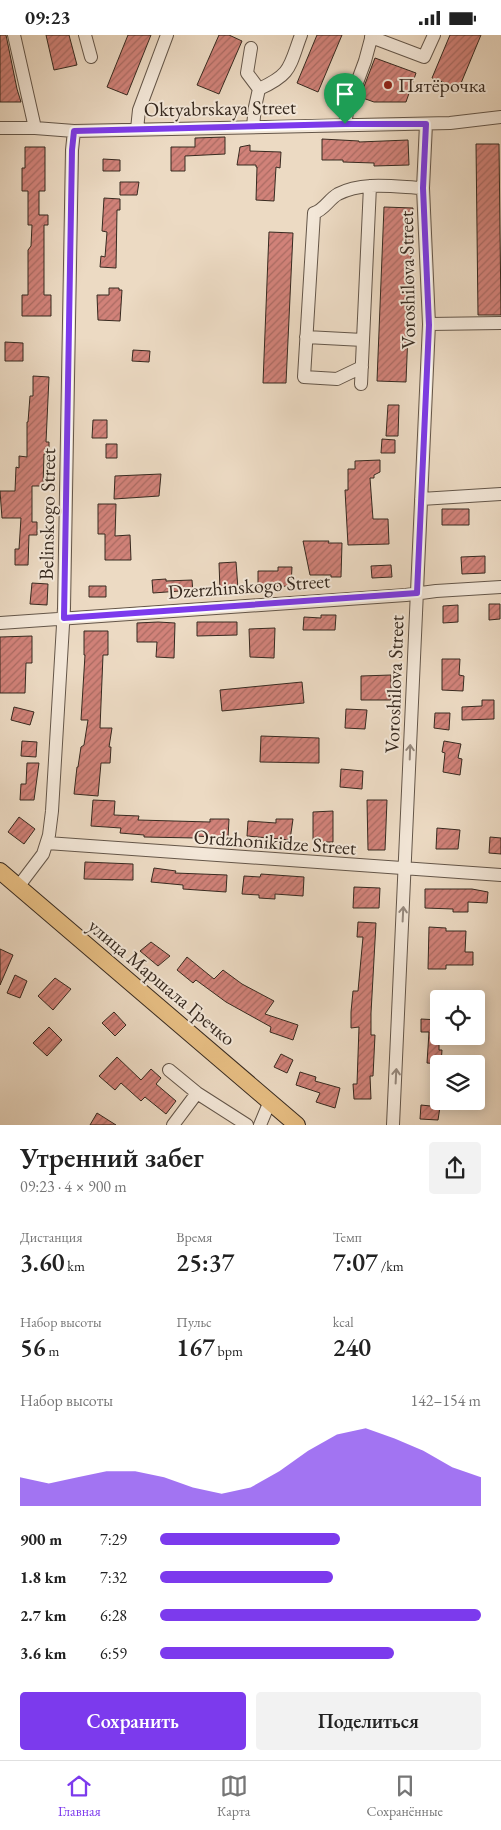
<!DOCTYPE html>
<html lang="ru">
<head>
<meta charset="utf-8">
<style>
  :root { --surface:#fff; --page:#f2f2f2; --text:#222; --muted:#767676; --line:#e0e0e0; --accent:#7c3aed }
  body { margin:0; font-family:"EB Garamond",serif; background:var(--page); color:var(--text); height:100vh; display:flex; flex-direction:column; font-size:19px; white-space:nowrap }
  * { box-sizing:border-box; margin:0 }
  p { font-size:16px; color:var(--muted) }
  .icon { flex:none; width:28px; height:28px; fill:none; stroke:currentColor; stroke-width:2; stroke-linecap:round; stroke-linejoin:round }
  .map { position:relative; height:1090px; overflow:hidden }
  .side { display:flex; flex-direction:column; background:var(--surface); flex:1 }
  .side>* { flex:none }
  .fabs { position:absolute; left:430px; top:955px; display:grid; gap:10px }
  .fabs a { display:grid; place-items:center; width:55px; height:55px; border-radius:5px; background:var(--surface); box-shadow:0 2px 12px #0003; font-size:25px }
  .pin { position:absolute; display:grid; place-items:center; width:42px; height:42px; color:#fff; margin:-51px -21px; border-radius:50% 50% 50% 0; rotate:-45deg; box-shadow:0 0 5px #0007 }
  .pin .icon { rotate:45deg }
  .round { display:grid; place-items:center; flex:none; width:52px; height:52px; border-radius:5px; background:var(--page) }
  .summary { display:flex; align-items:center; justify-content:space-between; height:85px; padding:0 20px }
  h1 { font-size:28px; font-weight:600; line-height:38px }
  .stats { display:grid; grid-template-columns:repeat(3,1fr); gap:8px; height:85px; padding:5px 20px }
  .stats div { display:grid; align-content:center }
  .stats b { font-size:25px; font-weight:600 }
  .stats small { font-size:14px; font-weight:400 }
  .stats p { font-size:14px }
  .chart { height:140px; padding:10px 20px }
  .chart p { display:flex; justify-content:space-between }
  .chart svg { width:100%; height:90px; margin-top:5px; fill:var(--accent); opacity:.7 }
  .action { display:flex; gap:10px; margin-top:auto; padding:10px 20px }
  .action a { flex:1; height:58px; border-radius:5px; background:var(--accent); color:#fff; font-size:20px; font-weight:600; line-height:58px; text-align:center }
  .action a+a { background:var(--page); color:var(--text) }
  ul { padding:0 20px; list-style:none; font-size:16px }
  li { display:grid; grid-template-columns:80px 60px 1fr; align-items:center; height:38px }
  li i { height:12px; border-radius:6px; background:var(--accent) }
  .status { display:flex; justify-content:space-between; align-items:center; height:35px; padding:0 25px; background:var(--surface); direction:ltr }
  .status svg { height:14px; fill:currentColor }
  .tab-bar { display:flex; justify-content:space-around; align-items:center; height:70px; border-top:1px solid var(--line); background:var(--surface); font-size:14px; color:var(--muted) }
  .tab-bar a { display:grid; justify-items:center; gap:2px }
  .tab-bar .selected { color:var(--accent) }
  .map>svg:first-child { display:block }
  .building { fill:url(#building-hatch); stroke:#372a20 }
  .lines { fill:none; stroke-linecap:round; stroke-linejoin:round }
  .minor-casing { stroke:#645649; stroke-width:14 }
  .major-casing { stroke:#372a20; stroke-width:18 }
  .minor { stroke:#f3e7d8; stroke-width:12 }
  .major { stroke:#e6bd82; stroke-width:16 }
  .oneway { stroke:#95887c }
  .route-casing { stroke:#fff; stroke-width:10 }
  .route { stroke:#7c3aed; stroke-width:6 }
  .poi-dot { fill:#8f2418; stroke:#f3e7d8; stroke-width:2 }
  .labels { text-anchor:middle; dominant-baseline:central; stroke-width:4; stroke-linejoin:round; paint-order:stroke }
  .poi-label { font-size:20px; fill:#372a20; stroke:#f3e7d8; text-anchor:start }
  .street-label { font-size:20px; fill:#372a20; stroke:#f3e7d8 }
</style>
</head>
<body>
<div class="status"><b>09:23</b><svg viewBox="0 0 49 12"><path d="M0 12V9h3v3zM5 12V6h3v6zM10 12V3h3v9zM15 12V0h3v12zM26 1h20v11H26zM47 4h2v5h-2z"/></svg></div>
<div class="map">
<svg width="501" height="1090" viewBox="0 0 501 1090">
  <defs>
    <pattern id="building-hatch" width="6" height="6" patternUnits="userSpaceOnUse" patternTransform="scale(1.25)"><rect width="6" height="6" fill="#d18279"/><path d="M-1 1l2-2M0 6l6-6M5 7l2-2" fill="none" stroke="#aa6b63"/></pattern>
  </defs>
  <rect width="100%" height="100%" fill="#ecdac3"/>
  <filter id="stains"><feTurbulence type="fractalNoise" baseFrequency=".004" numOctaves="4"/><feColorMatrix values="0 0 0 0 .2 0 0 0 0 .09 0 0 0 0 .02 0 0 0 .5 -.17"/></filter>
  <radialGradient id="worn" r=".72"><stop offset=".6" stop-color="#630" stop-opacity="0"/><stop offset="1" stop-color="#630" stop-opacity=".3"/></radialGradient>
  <!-- building -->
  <path class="building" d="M0,0H6L17,54L21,67H0Z
    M46,0H69L77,30L54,35Z
    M128,0H151L127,60L107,52Z
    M219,0H229L242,6L219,59L197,50Z
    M317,0H342L318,57L297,48Z
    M450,0H481L459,53L432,43Z
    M375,23L416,38L406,67H374L360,62Z
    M225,102V119L185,121V136H171V112H195V103Z
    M322,104L359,106V107L408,105L409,130L374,131V128L343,127V125H322Z
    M476,109H499L501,280H478Z
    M250,110V116L281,117L280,133L276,132L274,166L256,165L257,132H256V130H237L240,112Z
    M25,112H45V156H39V180H48V190H44V260H51V281H22V260H28V215L31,211L32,190H28V156H22V133H25Z
    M103,124L120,125V136H103Z
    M120,147H139L137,160H120Z
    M104,163L120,164V175H117L116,233L100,232L101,221L105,222L107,197L102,196Z
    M384,172L413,173L406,347L377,346Z
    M269,197L293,198L286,348H263Z
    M109,253H119V255H122L120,286L98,285L97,260H109Z
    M5,307L23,308V326H5Z
    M133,315L150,316L149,327L132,326Z
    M33,341L49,342L46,407H49V419H44L43,451H32V487H37V500H29L28,530H15V514H19L21,483H2L0,456H15L16,432L19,433V421L27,422V387H28L30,361H33Z
    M388,370H399L398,401H386Z
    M93,385H107V403H92Z
    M382,404L395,405V418H381Z
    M106,409H117V423H106Z
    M380,425V437L374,440V443H370L373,484H388L389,509L348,510L345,455H348V434H355V426Z
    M161,439L159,461L114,464L115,441Z
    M98,469H116L115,501L130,500L131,525H105V499H98Z
    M442,474H469V490H442Z
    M303,506H329L328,508H342L341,542H331V540H310Z
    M485,521V538L462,539L461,522Z
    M236,527L238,554L220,555L219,528Z
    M391,530L392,542L372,543L371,531Z
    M278,532H292L291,551L258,552V536H278Z
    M166,544V546L192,545L193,558H180V556L153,558L152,545Z
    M32,548L48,549L47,570L30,569Z
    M89,551H106V562H89Z
    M489,569H500V584L489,585Z
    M458,570V587L443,588V571Z
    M321,580H336L335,595H303L304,582L321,583Z
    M158,587L175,588L174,623L156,622L157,607H137V588Z
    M197,587H237V600L197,601Z
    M275,593L274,623L250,622L249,594Z
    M84,596H108V620H103L100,693H112L109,712H111L110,728H101L98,761L74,759L77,732H78L81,712L84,710L88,685H81L85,620H84Z
    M32,601V628H26L25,658H0V602Z
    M442,624H460L459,640L464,641L463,656L442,655Z
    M391,640V665H361V641Z
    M302,647L304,668L222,676L220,655Z
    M482,665H494V684L462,685V672L482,671Z
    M14,672L34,677L30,690L11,685Z
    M346,674L367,675L365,694L345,693Z
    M435,678H450L449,695L434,693Z
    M261,701L319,703V728L260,727Z
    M22,706L37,707L36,722L21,721Z
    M444,706L461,709L458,723L462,724L460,740L443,737L445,718L442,717Z
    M27,728H39L34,765H20L21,749H26Z
    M341,734L363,736L362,754L340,752Z
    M93,765L115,766L114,780L139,781L138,785L210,787V784H229L228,803L196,801V803L144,802V800L120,798L121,793L91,791Z
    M367,765H387L385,815H368Z
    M333,776V807H313V777Z
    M19,782L35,794L24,809L8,797Z
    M276,784H293L290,805L247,801L248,786L276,788Z
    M437,793L460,795L458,814H436Z
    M490,802L501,803V819L489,818Z
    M85,827L133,829V845L84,844Z
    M154,833L176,836L175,838L227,840L226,857L183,854V850L151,847Z
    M261,839L304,842L303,861L275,859V864L259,863V860L242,859L244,841L260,842Z
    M354,852L380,853L379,873H353Z
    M425,854H472L488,857L487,868L468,867V877H453V874L425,873Z
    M358,887L376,888L371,978V1000H375L373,1041H370L371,1064H354L353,1049H357L359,992L351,993V977L353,956H358L363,902H357Z
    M429,892L446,893V896H466L465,917H473V930H446V934H428Z
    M151,907L170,921L158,931L140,916Z
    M0,914L13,920L0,950Z
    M187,922L214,944L223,935L242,949L274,966L265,979L298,990L293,1005L270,997L271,992L226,967L196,945L193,948L177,935Z
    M15,940L27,946L20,963L7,958Z
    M55,943L71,954L53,975L38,961Z
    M114,977L126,990L115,1001L102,988Z
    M421,984L439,985V1015H442L441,1029L427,1028L429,997H421Z
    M49,992L62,1005L47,1021L33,1008Z
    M281,1019L293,1025L287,1038L274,1032Z
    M117,1022L141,1045L151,1034L161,1043L156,1049L176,1066L166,1079L145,1062L141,1066L121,1048L115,1055L99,1041Z
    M300,1037L316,1042L315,1046L340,1053L335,1073L316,1067L320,1058L296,1050Z
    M421,1070L440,1072L438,1085L420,1084Z
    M97,1078L116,1090H90Z"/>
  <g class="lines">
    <defs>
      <path id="minor" d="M14,0L35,93
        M85,0L91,22
        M371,2L424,22L434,0
        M251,13L247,38L259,54
        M345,89L348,72L365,26L372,0
        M253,91L255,72L259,54C292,39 289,32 301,0
        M0,93H35L74,96L450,88L501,82
        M137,94L139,75L167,0
        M429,289L501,288
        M306,302L363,305
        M362,332L337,344L304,342L314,178C324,175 329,164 338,159C363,146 396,152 423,153
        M361,349L370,151
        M421,464L501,459
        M0,588L406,560L436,556L501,552
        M47,808L501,840
        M18,852L43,819L49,800L52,776L64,573L72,115L74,96
        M169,1035L197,1058L247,1090
        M173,1090L197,1058
        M260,1090L270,1066
        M393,1090L429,289L423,153L426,89"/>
      <path id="major" d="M0,836L297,1090"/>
    </defs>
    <!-- minor casing -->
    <use href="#minor" class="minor-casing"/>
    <!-- major casing -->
    <use href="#major" class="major-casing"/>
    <!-- minor -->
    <use href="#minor" class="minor"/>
    <!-- major -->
    <use href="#major" class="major"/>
  </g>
  <!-- one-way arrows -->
  <defs><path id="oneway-shaft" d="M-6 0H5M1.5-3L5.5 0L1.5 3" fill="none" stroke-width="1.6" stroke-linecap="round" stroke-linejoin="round" transform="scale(1.25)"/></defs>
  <g class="oneway">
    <use href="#oneway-shaft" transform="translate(410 717) rotate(-88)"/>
    <use href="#oneway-shaft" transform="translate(403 879) rotate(-87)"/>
    <use href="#oneway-shaft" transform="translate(396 1041) rotate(-87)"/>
  </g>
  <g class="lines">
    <defs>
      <path id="route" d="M345,89H426L423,153L429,290L417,558L64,583L72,115L74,96Z"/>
    </defs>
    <!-- route casing -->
    <use href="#route" class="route-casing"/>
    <!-- route -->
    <use href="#route" class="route"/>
  </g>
  <!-- markers -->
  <circle class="poi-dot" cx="388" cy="50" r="5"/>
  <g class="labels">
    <!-- poi labels -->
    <g class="poi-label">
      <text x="398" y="50">Пятёрочка</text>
    </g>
    <!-- street labels -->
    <g class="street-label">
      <text transform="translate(220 73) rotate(-1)">Oktyabrskaya Street</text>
      <text transform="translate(407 245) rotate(-91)">Voroshilova Street</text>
      <text transform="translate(47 479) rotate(-89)">Belinskogo Street</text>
      <text transform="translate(249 551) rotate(-4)">Dzerzhinskogo Street</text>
      <text transform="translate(394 649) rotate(-88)">Voroshilova Street</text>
      <text transform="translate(275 807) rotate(4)">Ordzhonikidze Street</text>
      <text transform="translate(162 947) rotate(40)">улица Маршала Гречко</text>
    </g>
  </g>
  <rect width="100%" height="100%" filter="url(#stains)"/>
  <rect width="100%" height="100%" fill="url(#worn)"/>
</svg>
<div class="fabs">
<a><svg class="icon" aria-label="locate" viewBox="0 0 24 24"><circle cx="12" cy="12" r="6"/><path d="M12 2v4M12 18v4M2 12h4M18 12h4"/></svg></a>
<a><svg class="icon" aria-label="layers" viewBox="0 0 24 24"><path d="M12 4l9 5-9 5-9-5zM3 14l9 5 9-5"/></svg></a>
</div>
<div class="pin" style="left:345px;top:89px;background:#1e9e55"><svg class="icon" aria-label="arrive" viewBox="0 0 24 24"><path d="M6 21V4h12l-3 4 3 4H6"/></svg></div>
</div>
<section class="side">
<div class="summary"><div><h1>Утренний забег</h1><p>09:23 · 4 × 900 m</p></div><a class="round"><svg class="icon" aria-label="share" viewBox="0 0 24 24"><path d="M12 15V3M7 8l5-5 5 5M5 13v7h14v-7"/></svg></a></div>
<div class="stats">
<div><p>Дистанция</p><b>3.60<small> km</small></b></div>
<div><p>Время</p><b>25:37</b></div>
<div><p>Темп</p><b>7:07<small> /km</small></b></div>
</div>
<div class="stats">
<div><p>Набор высоты</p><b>56<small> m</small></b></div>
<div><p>Пульс</p><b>167<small> bpm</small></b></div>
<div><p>kcal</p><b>240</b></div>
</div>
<div class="chart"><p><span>Набор высоты</span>142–154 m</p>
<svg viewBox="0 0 160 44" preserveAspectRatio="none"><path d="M0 44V30L10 33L20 30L30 27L40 27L50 30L60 35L70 38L80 35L90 27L100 17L110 9L120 6L130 11L140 17L150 25L160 30V44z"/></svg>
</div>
<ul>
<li><b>900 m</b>7:29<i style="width:56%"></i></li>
<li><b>1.8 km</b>7:32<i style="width:54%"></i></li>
<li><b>2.7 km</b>6:28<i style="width:100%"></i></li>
<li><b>3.6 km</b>6:59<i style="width:73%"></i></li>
</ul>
<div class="action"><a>Сохранить</a><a>Поделиться</a></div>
</section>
<nav class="tab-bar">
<a class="selected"><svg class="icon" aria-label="home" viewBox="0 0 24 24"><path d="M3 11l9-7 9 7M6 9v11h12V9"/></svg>Главная</a>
<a><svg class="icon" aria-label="map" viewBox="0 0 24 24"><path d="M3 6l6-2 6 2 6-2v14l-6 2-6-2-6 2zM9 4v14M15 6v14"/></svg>Карта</a>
<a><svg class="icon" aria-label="saved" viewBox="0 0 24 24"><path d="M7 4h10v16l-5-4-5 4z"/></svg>Сохранённые</a>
</nav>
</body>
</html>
